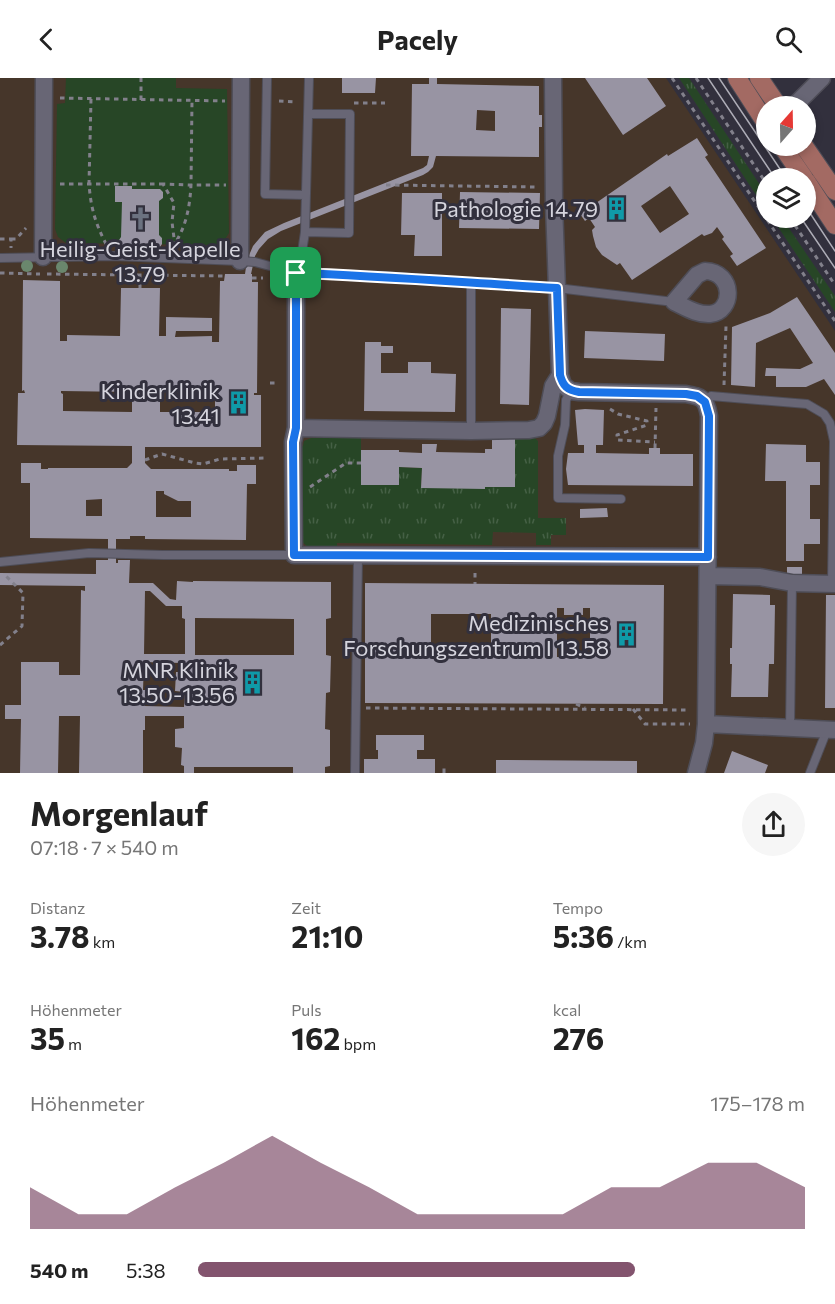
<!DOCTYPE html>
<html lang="de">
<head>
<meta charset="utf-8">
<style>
  :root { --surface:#fff; --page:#f6f6f6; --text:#222; --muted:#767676; --accent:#83546e }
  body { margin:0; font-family:Commissioner,sans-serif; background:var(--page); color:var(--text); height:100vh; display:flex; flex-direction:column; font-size:22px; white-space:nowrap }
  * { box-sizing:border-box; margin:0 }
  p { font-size:20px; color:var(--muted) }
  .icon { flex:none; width:33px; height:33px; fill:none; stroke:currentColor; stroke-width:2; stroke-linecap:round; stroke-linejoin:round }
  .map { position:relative; height:695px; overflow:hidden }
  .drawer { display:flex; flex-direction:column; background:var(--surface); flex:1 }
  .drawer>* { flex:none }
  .needle { width:39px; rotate:20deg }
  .buttons { position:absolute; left:756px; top:18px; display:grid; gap:12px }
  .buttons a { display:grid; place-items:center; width:60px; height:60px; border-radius:50%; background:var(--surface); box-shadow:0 3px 9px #0003; font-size:30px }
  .pin { position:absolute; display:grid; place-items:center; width:51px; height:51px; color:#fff; margin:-26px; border-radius:12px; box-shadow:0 3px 9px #0006 }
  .round { display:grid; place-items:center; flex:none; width:63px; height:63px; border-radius:32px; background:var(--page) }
  .summary { display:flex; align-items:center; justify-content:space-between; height:102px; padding:0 30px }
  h1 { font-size:33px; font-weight:700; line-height:45px }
  .stats { display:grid; grid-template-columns:repeat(3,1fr); gap:9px; height:102px; padding:6px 30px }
  .stats div { display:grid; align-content:center }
  .stats b { font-size:30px; font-weight:700 }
  .stats small { font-size:16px; font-weight:400 }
  .stats p { font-size:16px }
  .chart { height:168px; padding:12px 30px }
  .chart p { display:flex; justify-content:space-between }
  .chart svg { width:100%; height:108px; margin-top:6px; fill:var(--accent); opacity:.7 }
  ul { padding:0 30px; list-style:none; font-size:20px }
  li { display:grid; grid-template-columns:96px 72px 1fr; align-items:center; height:45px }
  li i { height:15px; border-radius:8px; background:var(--accent) }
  header { display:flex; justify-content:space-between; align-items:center; height:78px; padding:0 30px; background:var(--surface); font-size:27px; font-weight:700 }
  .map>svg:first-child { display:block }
  .medical { fill:#46362a }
  .grass { fill:url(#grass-tufts) }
  .green { fill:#274626 }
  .building { fill:#9894a3; fill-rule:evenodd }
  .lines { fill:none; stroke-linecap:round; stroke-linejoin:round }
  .lane-casing { stroke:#4e4d57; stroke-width:10 }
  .street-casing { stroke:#4e4d57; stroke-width:19 }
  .primary-casing { stroke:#4e4d57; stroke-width:20 }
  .path { stroke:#82808b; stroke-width:3; stroke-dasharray:4.5 4.5; stroke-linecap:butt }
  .lane { stroke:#686675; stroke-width:8 }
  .street { stroke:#686675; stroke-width:16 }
  .primary { stroke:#a36a63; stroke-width:18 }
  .tram { stroke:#aeadb7; stroke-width:1.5 }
  .tree { fill:#6a876d }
  .route-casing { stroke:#fff; stroke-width:12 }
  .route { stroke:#1a73e8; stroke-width:8 }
  .labels { text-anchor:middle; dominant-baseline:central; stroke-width:6; stroke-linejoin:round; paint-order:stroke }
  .poi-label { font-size:22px; fill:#d5d4dd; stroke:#32303d; text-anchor:end }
</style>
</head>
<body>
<header><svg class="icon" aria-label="back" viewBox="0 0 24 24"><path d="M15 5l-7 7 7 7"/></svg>Pacely<svg class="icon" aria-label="search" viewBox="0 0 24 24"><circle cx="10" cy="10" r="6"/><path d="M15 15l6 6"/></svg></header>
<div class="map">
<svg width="835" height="695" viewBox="0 0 835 695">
  <defs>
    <pattern id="grass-tufts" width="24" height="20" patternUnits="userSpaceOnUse" patternTransform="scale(1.5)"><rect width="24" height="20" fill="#274626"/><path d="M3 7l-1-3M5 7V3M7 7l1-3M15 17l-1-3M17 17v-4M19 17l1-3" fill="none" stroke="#456045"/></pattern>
  </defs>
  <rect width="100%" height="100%" fill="#32303d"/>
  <!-- medical -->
  <path class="medical" d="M0,0H666L835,253V695H0Z"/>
  <!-- grass -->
  <path class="grass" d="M679,0H689L766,116V132Z
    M772,140H782L835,218V234Z
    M361,359V407H399V389L422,390L421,409H515V360H535L538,363V440H566V457H551V467H536V455L493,454L492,467L337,465V472L309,470L299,461V368H303L304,363L311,360Z"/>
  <!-- green -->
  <path class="green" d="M66,0H176V10L227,11L229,155L224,163L214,167L66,165L58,159L55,151L57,26L65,25Z"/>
  <!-- building -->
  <path class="building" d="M342,0H376L375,15H342Z
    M429,0H437V6L539,8V37H542V49H539V79L436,78L433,89L428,94L423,97L281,153L268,161L259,171L255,178L251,196H252V204H258L257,315H254V317H261V369H145V385L151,391H229V393H237V387H256V406H247L246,462L145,461V458H130V461H116V485H118V482H130L129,505H153L170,521L176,522L177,503L193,504V503L331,504V540L326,541V577L331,578L330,614L326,615L325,651L330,652V688L325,689V695H293V689H194V695H184V688L181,687L182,670L175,669V651L184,650V638H145V652H143V695H79L80,638H59L58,695H20L21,641H5V627H21V584H59V597H80L81,512L85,513V508L0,507V495L96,496V482H108V461L30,460V405H21V385H41V391H48V390H127L132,385V368L17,367L18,315H25L24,312L22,313L23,202L60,203V263H67V257L120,258L121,210H160L159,258H166V239L212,240V253H176L175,259L212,258V264H219L220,203H224L225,196H245L247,182L253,168L265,154L284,145L423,90L427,87L429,78H411L412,6H429ZM477,32L495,33V53L476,52ZM61,313L132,314V334L63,333V316L61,315ZM160,314L215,315V334H160ZM156,413H164V416L178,423H191V439H156ZM102,421V438H86V422ZM145,513H150L166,528H182V540L185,541V576H144ZM195,540L294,541V577H195ZM144,584L182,585L181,594H176L175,613L185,614L184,629L145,628L146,612H143Z
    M585,0H647L666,28L623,57Z
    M697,60L708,77L705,79L766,170L737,188L730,178L733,176L722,161L724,159L717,149L712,155L704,158L702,156L632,202L620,185L617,187L602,177L596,169L593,158L592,152L595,149L589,140L585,143L580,136L667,76L668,78ZM670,108L689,136L660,155L641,128Z
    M115,108H132V111H160L163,114V120L159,123V157L162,160V166L160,169L132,168V169H122L119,166V162L121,159L122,124H115Z
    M460,114L540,115L539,151L459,150Z
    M402,115H442V178H414L415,157H401Z
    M797,219L835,275V317L824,301L806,309H776V298H765L766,290L800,291L813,285L790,250L756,265L755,309L731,307L732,249L770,235Z
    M501,230L531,231L529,327L500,326Z
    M585,253L665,256L664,283L584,280Z
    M365,264H381V268H393V275H381V295H408V284H431V295L456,296L455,334L364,333Z
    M585,331L604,332L603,367H596V375L649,376V370H660V376H693V408L568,407L566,391L568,375H584V367H578L575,332Z
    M492,360H515V409H485V411L421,410L422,390L399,389V407H361V372H399V374L422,375V366H437L436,374L485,375V371H492Z
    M766,366L806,367V384H820V407H810V441H820V466H804V483H786V403H765Z
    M607,430L608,439L580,440V431Z
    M787,489H802V499L787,498Z
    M365,505L664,507L663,626L365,625ZM557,530H564V537H583V530H590V579H557ZM431,536H491V578H431Z
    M733,516L770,517V527H775L774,586H769L768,619H731L732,586H730V570H732Z
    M826,517H835V630H825Z
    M376,657H424V672H417V681H435V695H364V681H378V672H376Z
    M732,673L768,687L765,695H724Z
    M496,682L637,683V695H496Z"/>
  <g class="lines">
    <defs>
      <path id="lane" d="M267,0L265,116L305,117
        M308,36H350L349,155L305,154L309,0
        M0,180L114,178L240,183L255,184L296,195L385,198L471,205L557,210L674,224
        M296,195L302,174L305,154
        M471,205V353
        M571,313L566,322L565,347L558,378V420L621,421
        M705,324L711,318L807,326L824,336L830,345L834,363L832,506
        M0,484L89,475L163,477H294
        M790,650L792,505
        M355,695L358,477
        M810,695L827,652"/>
      <path id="street" d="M553,0L554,126L560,297L563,307L571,313L579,314L686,316C702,319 706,320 709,338L706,646L704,665L696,695
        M794,28L822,0
        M43,179L44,0
        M240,183L241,0
        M705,193C735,194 734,234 710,236C697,237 685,229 674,224L697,197Z
        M296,195V350L293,364L294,477L708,479
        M296,350L471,353L529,352L539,350L544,345L547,338L553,308L560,297
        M708,498L760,499L792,505L835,506
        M706,646L835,652"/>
      <path id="primary" d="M737,0L766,45
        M759,0L778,28
        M782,68L804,100
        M804,68L835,113
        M806,103L835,147"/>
    </defs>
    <!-- lane casing -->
    <use href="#lane" class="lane-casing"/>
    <!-- street casing -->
    <use href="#street" class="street-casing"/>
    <!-- primary casing -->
    <use href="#primary" class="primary-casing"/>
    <!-- path -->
    <path class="path" d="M672,0L835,243
      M696,0L766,105
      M60,20L225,23
      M91,21L89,106C91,131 95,144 106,166
      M141,22V0
      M279,23L297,24
      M354,25H385
      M60,106H163
      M386,107L537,109
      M790,140L835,207
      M0,161H11V170
      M11,161H16L26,150
      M177,162C187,145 190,126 191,107H226
      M175,168L172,144L174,125L163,106L191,107L192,23
      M0,195L40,196
      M47,196L225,198
      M252,200H263
      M140,210V197
      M270,305H279
      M724,307L726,248
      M610,331L618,336L647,343V347L617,357V362L655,364
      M655,370L656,330
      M145,382L162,376L195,385L203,386L220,381L266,380
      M310,409L346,385H361
      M475,495V506
      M0,567L22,548L23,515L5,497
      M576,626L585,630
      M366,630L690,632
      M633,631L645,646H690
      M444,695V688"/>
    <!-- lane -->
    <use href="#lane" class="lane"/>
    <!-- street -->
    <use href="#street" class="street"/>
    <!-- primary -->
    <use href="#primary" class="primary"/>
    <!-- tram -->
    <path class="tram" d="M708,0L775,100
      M719,0L786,100
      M806,129L835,173
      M801,140L835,190"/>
  </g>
  <!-- trees -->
  <g class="tree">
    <circle cx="27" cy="188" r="6"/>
    <circle cx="62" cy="189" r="6"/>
  </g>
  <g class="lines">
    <defs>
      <path id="route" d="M296,195C383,198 470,205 557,210L560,297C563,308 567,312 579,314L686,316L697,318L705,324L709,338L708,479L294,477L293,364L296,350Z"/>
    </defs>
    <!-- route casing -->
    <use href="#route" class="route-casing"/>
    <!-- route -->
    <use href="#route" class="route"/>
  </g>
  <!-- icons -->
  <defs>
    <symbol id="building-bare" viewBox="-9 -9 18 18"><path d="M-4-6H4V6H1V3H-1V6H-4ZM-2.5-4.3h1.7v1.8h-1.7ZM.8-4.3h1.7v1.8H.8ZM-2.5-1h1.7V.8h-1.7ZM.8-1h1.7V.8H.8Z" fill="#0f9aa8" stroke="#32303d" stroke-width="2.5" paint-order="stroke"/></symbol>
    <symbol id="church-bare" viewBox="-9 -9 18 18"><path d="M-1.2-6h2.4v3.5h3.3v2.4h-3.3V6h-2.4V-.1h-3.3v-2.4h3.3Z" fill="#6b7280" stroke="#32303d" stroke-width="2.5" paint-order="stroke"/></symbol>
  </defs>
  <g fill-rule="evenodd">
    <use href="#building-bare" x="600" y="114" width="33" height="33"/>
    <use href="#church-bare" x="124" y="124" width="33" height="33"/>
    <use href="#building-bare" x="222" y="308" width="33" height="33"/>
    <use href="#building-bare" x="610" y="540" width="33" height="33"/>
    <use href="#building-bare" x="236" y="588" width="33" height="33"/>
  </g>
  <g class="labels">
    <!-- poi labels -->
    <g class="poi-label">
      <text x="598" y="130">Pathologie 14.79</text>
      <text x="140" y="170" text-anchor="middle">Heilig-Geist-Kapelle<tspan x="140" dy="25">13.79</tspan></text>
      <text x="220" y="312">Kinderklinik<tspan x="220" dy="25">13.41</tspan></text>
      <text x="609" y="544">Medizinisches<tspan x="609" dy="25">Forschungszentrum I 13.58</tspan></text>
      <text x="235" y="591">MNR Klinik<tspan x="235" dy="25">13.50-13.56</tspan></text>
    </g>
  </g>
</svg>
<div class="buttons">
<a><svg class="needle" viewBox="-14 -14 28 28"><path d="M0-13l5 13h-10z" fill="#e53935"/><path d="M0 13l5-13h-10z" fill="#767676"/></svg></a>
<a><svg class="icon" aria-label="layers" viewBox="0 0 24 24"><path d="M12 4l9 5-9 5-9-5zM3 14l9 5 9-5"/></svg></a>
</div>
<div class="pin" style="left:296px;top:195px;background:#1e9e55"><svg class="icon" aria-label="arrive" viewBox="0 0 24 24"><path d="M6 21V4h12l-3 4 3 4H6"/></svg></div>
</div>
<section class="drawer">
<div class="summary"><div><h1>Morgenlauf</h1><p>07:18 · 7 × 540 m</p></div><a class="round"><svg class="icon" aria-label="share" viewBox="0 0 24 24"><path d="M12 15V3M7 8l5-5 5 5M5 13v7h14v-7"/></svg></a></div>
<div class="stats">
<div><p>Distanz</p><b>3.78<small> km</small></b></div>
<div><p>Zeit</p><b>21:10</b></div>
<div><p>Tempo</p><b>5:36<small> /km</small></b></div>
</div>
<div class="stats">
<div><p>Höhenmeter</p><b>35<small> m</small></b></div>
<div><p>Puls</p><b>162<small> bpm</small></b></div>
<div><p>kcal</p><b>276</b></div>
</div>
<div class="chart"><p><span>Höhenmeter</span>175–178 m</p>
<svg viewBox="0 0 160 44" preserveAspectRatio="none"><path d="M0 44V27L10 38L20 38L30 27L40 17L50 6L60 17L70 27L80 38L90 38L100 38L110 38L120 27L130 27L140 17L150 17L160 27V44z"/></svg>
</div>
<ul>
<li><b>540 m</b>5:38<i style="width:72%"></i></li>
</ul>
</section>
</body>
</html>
